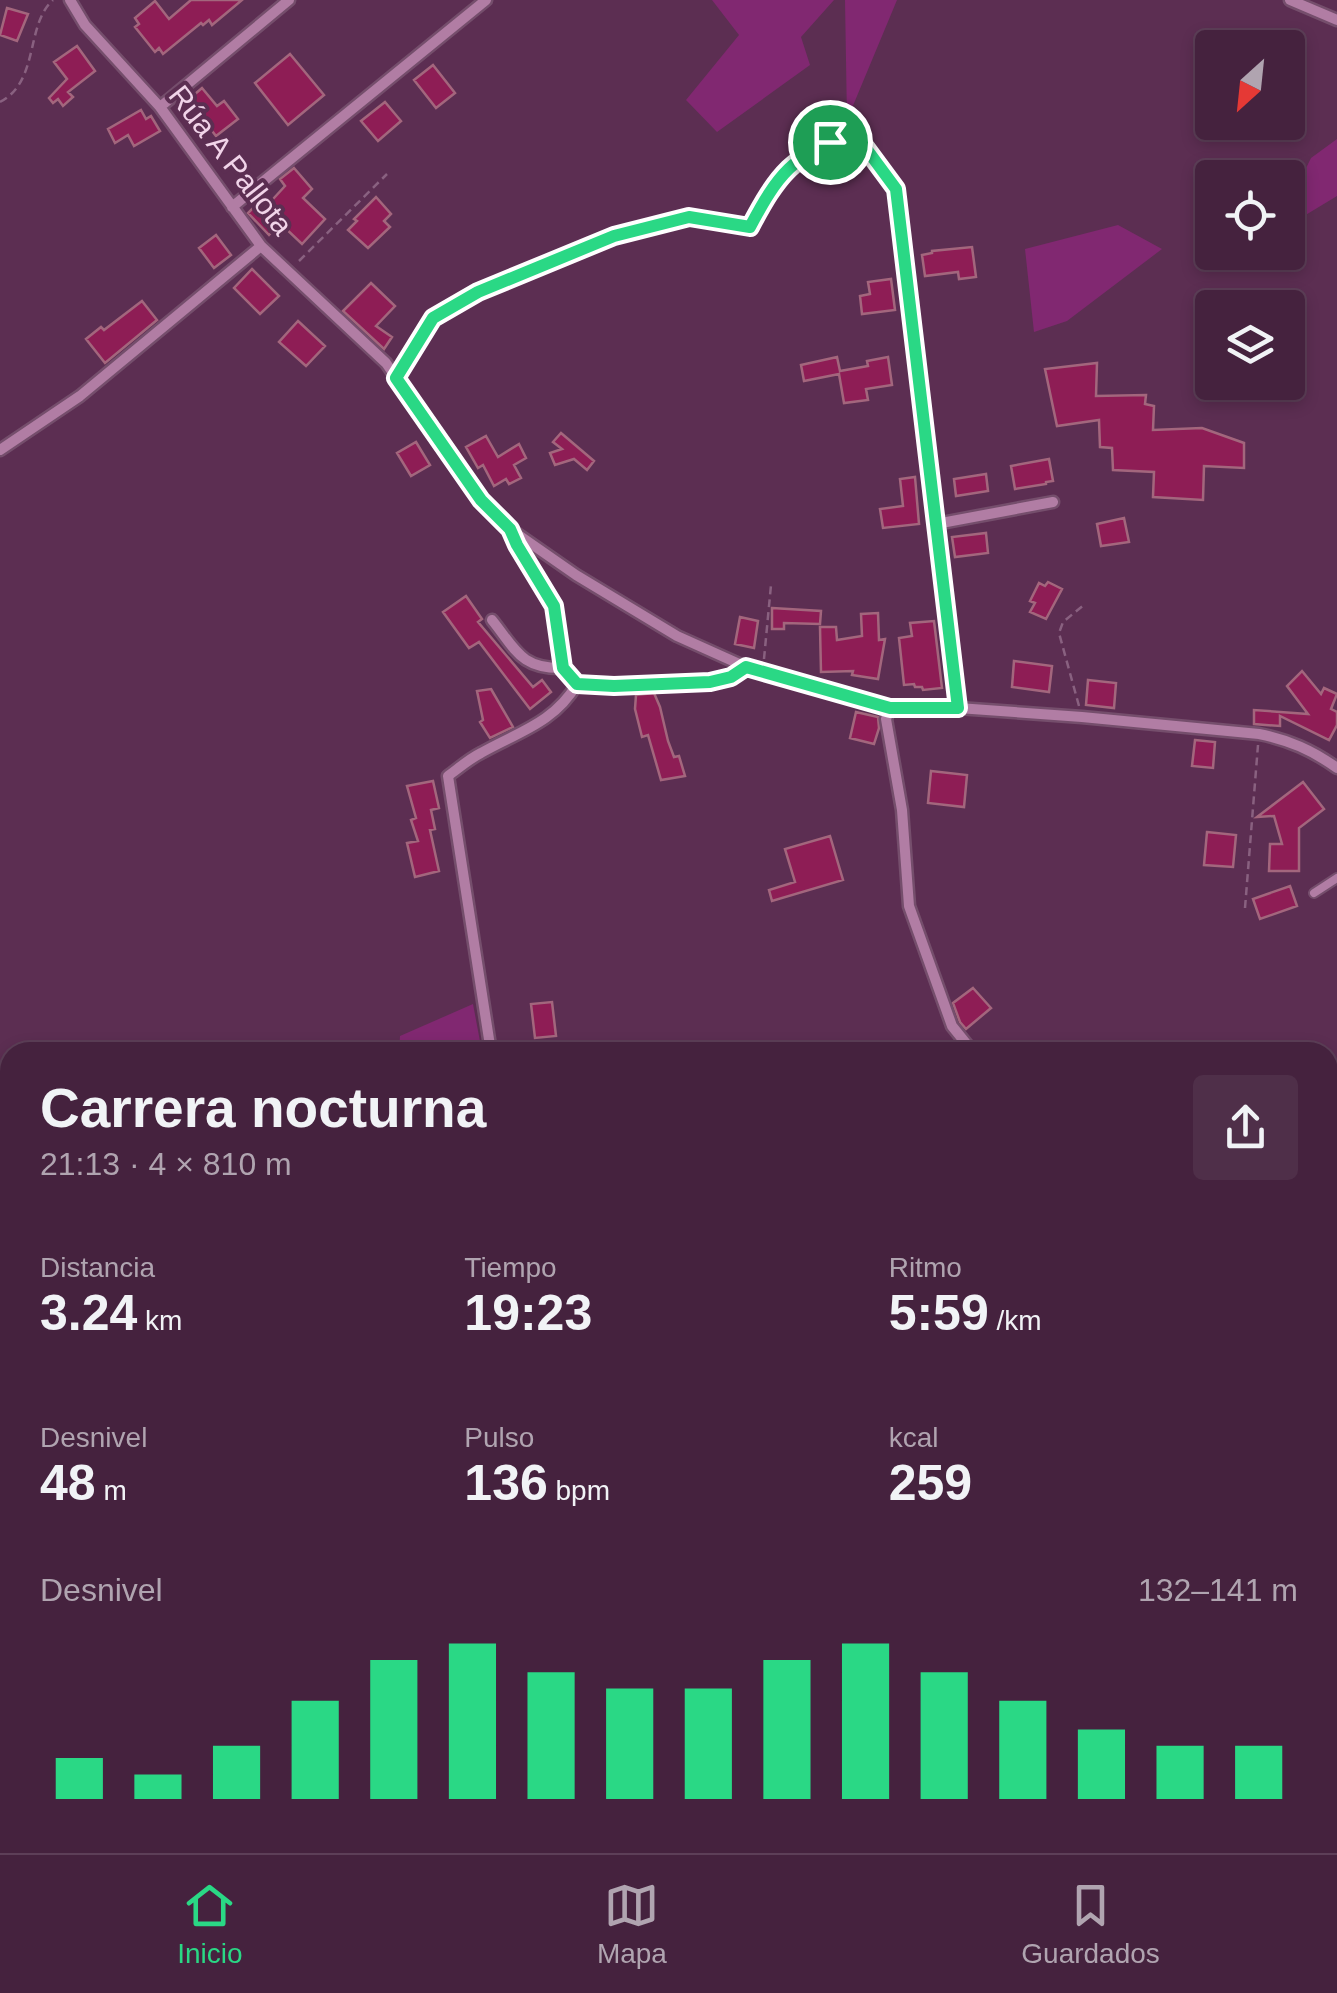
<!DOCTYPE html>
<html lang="es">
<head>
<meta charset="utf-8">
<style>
  :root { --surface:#45223e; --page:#4f2f49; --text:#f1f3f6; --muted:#b0a4b0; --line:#5d3f58; --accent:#2ad885 }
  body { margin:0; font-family:Arial,sans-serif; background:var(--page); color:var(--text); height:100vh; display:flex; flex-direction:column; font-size:38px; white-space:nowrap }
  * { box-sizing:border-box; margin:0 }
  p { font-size:32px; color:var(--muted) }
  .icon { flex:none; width:55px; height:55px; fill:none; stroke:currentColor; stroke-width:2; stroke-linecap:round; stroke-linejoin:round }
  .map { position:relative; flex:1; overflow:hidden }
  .drawer { position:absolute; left:0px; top:1042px; width:1338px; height:812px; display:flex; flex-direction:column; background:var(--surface); border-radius:30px 30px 0 0; box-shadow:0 5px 15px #0003,0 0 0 2px var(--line) }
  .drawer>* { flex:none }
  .needle { width:65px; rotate:207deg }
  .buttons { position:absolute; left:1195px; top:30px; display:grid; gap:20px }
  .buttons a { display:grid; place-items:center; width:110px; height:110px; border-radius:10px; background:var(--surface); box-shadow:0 5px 15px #0003,0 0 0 2px var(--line); font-size:50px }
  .pin { position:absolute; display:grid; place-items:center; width:85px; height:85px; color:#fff; margin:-42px; border:5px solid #fff; border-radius:50%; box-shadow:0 2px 10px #0007 }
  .round { display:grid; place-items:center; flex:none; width:105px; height:105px; border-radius:10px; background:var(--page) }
  .head { display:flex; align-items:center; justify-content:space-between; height:170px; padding:0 40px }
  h1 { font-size:55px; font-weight:600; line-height:75px }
  .figures { display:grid; grid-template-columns:repeat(3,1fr); gap:15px; height:170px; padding:10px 40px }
  .figures div { display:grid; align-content:center }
  .figures b { font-size:50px; font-weight:600 }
  .figures small { font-size:28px; font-weight:400 }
  .figures p { font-size:28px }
  .chart { height:280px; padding:20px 40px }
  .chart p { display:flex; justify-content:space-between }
  .chart svg { width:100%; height:180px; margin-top:10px; stroke:var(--accent); stroke-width:6 }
  .menu { display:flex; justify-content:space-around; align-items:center; height:140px; border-top:2px solid var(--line); background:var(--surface); font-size:28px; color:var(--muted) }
  .menu a { display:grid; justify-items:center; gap:5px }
  .menu .active { color:var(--accent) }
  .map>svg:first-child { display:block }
  .green { fill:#812871 }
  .building { fill:#8e1d55; stroke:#a3667d; stroke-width:2.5 }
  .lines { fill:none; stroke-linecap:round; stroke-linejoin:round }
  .lane-casing { stroke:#754e6c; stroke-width:12 }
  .street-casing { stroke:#754e6c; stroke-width:15 }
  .path { stroke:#896180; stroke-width:2.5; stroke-dasharray:8 5; stroke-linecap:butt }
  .lane { stroke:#b17da4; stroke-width:8 }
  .street { stroke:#b17da4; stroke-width:10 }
  .route-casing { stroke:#fff; stroke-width:20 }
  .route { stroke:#2ad885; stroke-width:12 }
  .labels { text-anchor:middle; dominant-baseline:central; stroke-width:8; stroke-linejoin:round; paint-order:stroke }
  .street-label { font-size:30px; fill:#f1d4e9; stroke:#5c2e52 }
</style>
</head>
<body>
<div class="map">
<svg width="1337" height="1853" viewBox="0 0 1337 1853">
  <rect width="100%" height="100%" fill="#5c2e52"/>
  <!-- green -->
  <path class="green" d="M712,0H834L801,37L810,65L717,132L686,100L739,35Z
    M845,0H897L847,120Z
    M1337,139V196L1294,222L1288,214V205L1311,158Z
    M1118,225L1162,249L1067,321L1034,332L1025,249Z
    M473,1004L482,1052H399L400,1036Z
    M1337,1585V1853H1228L1227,1845H1328V1593Z
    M389,1845H582L584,1853H388Z"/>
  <!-- building -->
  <path class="building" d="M191,0H242L212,25L209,20L203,25L201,23L163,54L159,48L155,52L135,27L139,24L135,18L155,1L169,19Z
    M7,8L28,14L17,41L0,35Z
    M77,46L95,71L68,92L73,97L63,106L58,99L53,103L49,98L67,79L54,62Z
    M290,54L324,95L288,125L255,83Z
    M433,65L455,93L436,108L414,80Z
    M202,88L217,106L224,101L238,119L216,136L188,100Z
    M385,102L401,121L378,141L361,121Z
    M141,110L146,119L151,116L160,131L134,146L128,135L115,143L108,129Z
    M294,168L312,189L303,198L325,219L302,244L280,223L269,235L248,213L256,205L262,211L285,186L280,179Z
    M376,197L391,214L384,221L390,227L368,248L348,230L357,221L354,219Z
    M216,235L231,255L214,268L199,248Z
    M972,247L976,277L959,279L958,272L925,276L922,255L932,253V251Z
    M252,269L279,296L260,314L234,288Z
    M891,279L895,310L862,314L860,296L870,294L868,282Z
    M371,283L395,306L376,326L392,337L384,349L343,311Z
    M142,301L157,320L105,363L86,339L101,327L104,330Z
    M298,321L325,346L306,366L279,342Z
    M837,357L840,371L868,366L867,361L888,357L892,385L866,389L868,400L844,403L839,374L804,381L801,365Z
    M1097,363L1096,396L1146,395L1145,404L1154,406L1153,430L1202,428L1244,443V468L1204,466L1203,500L1153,497L1154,472L1113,470L1112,448L1100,447L1099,420L1057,426L1045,369Z
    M561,433L594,461L587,470L574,459L555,465L550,453L562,449L553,442Z
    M486,436L498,457L519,444L526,458L514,465L521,478L509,484L506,479L494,486L483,465L478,468L466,447Z
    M416,442L430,465L411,476L397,453Z
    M1049,459L1053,481L1046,482V484L1015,489L1011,466Z
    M986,474L988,491L956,496L954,479Z
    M915,477L919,524L883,528L880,509L903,506L900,479Z
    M1124,518L1129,542L1101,546L1097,524Z
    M986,533L988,553L955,557L952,537Z
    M1048,582L1062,589L1046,619L1030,612L1035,603L1030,601L1039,583L1045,586Z
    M466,596L482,619L478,622L533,687L542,680L551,692L530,709L479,642L469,648L443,612Z
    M772,608L821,611L820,624L784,623V629H772Z
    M878,613L879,640L885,639L878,679L852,675L853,671L821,672L820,627H836L837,640L862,636L861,614Z
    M740,617L758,621L754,648L735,644Z
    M934,621L942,688L923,690L922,687H915L914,684L904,685L899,638L912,636L910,623Z
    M1014,661L1052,666L1049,692L1012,687Z
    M1302,671L1321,694L1324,688L1337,694L1331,709L1337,712V725L1329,740L1280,716V726L1254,724V710L1308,714L1287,686Z
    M1088,680L1116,683L1114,708L1086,705Z
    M491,689L513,727L490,738L480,722L483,720L477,691Z
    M654,693L660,707L668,741L674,757L679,756L685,776L661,780L648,735L642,737L635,709L636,695Z
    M856,712L878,717L879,728L874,744L850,738Z
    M1195,740L1215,742L1213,768L1192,766Z
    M931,771L967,775L964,807L928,803Z
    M433,781L439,808L431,810L435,829L430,830L439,871L415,877L407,843L418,841L411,820L416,818L407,786Z
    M1303,782L1324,809L1299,828V871H1269L1270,844H1282L1274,816L1257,817Z
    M1207,832L1236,835L1233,867L1204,865Z
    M830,836L843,880L772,901L769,890L795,882L785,849Z
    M1290,886L1297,906L1260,919L1253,899Z
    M973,988L991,1008L966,1029L960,1022L953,1003Z
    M552,1002L556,1036L535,1038L531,1004Z"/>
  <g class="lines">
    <defs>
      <path id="lane" d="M1314,893L1337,878
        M824,1845L827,1853
        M1164,1845L1210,1846"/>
      <path id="street" d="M70,0L85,25L160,107L261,246L386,363L481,500L510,529L576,575L677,636L746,667L890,708H958L1082,717L1259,734C1289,740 1312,750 1337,768
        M1290,0L1337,20
        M160,107L289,0
        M896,189L958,708
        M232,207L486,0
        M0,450L80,396L261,246
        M936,524L1053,502
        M511,530C522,557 546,580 554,608C563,640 553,657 577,684L614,686L711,682L731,677L746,667
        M492,620C516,650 521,669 563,668
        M890,708L886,719L902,810L909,906L952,1026L973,1052
        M491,1052L448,776C459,768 469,759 481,753C518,732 554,723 577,684
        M1328,1297L1337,1304
        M0,1413L10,1406
        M0,1614L10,1621
        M767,1845L769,1853
        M130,1853L136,1845"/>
    </defs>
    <!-- lane casing -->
    <use href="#lane" class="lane-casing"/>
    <!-- street casing -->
    <use href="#street" class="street-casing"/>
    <!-- path -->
    <path class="path" d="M0,102C40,81 25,25 53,0
      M299,261L387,174
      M402,367L433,318L478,293L615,236L689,217L750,227C778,175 792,153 851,136L862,143L889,180
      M764,659L771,585
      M1079,706L1059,633L1063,622L1085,604
      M1245,908L1258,745"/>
    <!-- lane -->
    <use href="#lane" class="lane"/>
    <!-- street -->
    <use href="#street" class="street"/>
  </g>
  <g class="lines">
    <defs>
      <path id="route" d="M851,136L862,143L896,189L958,708H890L746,667L731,677L710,682L614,686L577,684L563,668L554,606L517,545L510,529L481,500L396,378L433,318L478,292L614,236L689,217L750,227C777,176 793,153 851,136Z"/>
    </defs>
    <!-- route casing -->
    <use href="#route" class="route-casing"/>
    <!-- route -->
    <use href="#route" class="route"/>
  </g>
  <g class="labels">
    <!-- street labels -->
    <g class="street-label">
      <text transform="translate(231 160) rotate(52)">Rúa A Pallota</text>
    </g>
  </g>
</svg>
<div class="buttons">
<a><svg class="needle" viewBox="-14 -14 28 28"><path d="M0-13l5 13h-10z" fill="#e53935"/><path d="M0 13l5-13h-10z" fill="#b0a4b0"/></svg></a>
<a><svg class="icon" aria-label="locate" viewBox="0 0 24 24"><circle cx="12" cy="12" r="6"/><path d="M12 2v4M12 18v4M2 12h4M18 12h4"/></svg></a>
<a><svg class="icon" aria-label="layers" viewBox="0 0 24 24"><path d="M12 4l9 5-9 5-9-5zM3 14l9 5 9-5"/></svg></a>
</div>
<div class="pin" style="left:830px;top:142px;background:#1e9e55"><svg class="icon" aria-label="arrive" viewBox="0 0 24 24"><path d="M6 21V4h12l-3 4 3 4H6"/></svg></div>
<section class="drawer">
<div class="head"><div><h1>Carrera nocturna</h1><p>21:13 · 4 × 810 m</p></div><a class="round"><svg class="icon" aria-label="share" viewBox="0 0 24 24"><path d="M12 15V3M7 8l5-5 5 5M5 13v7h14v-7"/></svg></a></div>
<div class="figures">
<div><p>Distancia</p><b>3.24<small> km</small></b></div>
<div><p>Tiempo</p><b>19:23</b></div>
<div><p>Ritmo</p><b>5:59<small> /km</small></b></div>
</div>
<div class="figures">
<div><p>Desnivel</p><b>48<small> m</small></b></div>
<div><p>Pulso</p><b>136<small> bpm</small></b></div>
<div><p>kcal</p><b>259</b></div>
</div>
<div class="chart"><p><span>Desnivel</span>132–141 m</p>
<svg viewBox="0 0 160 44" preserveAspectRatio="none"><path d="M5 44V34M15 44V38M25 44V31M35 44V20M45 44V10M55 44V6M65 44V13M75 44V17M85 44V17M95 44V10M105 44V6M115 44V13M125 44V20M135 44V27M145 44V31M155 44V31"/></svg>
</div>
</section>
</div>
<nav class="menu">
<a class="active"><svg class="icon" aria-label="home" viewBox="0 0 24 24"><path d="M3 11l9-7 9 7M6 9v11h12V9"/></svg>Inicio</a>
<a><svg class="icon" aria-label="map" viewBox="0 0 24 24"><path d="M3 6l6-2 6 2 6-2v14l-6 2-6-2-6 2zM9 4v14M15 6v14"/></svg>Mapa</a>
<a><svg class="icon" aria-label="saved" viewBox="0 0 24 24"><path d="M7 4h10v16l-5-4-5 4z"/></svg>Guardados</a>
</nav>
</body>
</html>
